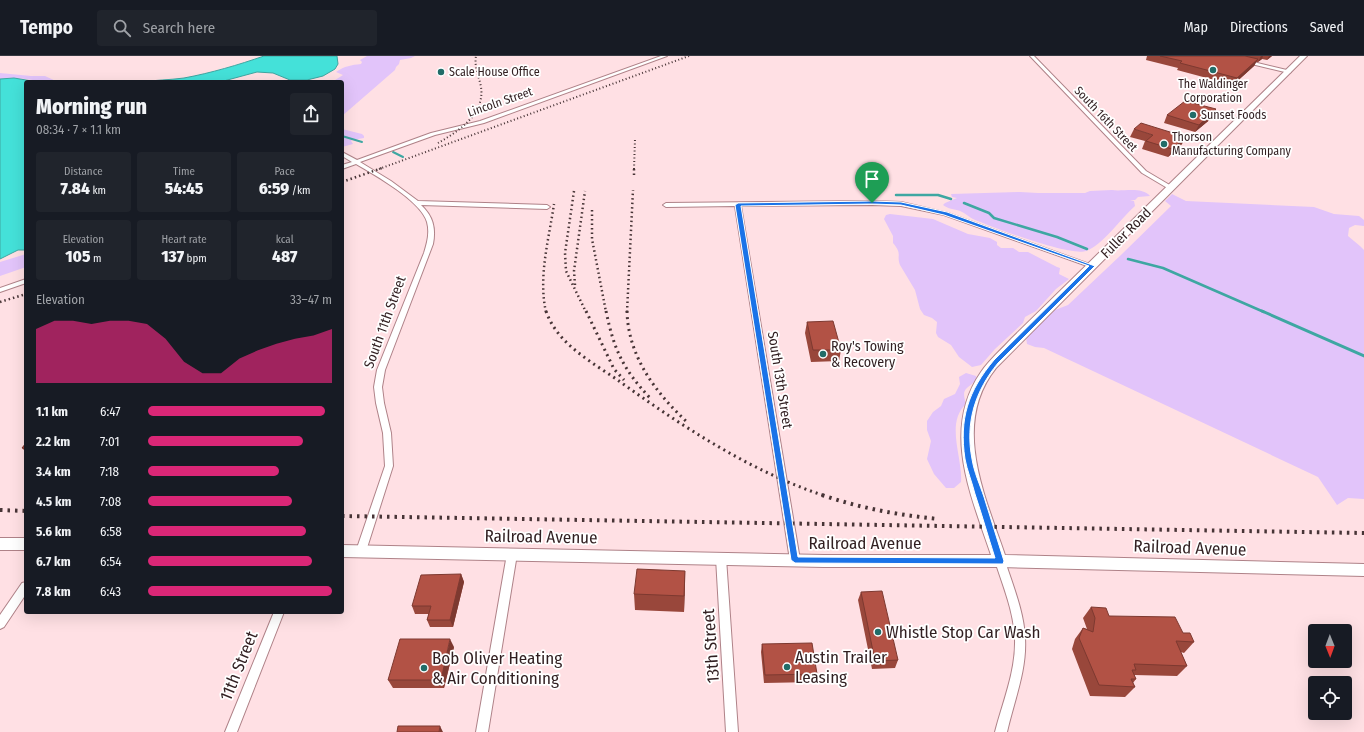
<!DOCTYPE html>
<html lang="en">
<head>
<meta charset="utf-8">
<style>
  :root { --surface:#171b24; --page:#20242c; --text:#f1f3f6; --muted:#9ea1a6; --line:#363941; --accent:#db2777 }
  body { margin:0; font-family:"Fira Sans Condensed",sans-serif; background:var(--page); color:var(--text); height:100vh; display:flex; flex-direction:column; font-size:15px; white-space:nowrap }
  * { box-sizing:border-box; margin:0 }
  p { font-size:13px; color:var(--muted) }
  .icon { flex:none; width:22px; height:22px; fill:none; stroke:currentColor; stroke-width:2; stroke-linecap:round; stroke-linejoin:round }
  .map { position:relative; flex:1; overflow:hidden }
  .side { position:absolute; left:24px; top:24px; width:320px; height:534px; display:flex; flex-direction:column; background:var(--surface); border-radius:4px; box-shadow:0 4px 16px #0002 }
  .side>* { flex:none }
  .needle { width:26px; rotate:179deg }
  .controls { position:absolute; left:1308px; top:568px; display:grid; gap:8px }
  .controls a { display:grid; place-items:center; width:44px; height:44px; border-radius:4px; background:var(--surface); box-shadow:0 4px 16px #0002; font-size:20px }
  .pin { position:absolute; display:grid; place-items:center; width:34px; height:34px; color:#fff; margin:-41px -17px; border-radius:50% 50% 50% 0; rotate:-45deg; box-shadow:0 0 4px #0007 }
  .pin .icon { rotate:45deg }
  .round { display:grid; place-items:center; flex:none; width:42px; height:42px; border-radius:4px; background:var(--page) }
  .headline { display:flex; align-items:center; justify-content:space-between; height:68px; padding:0 12px }
  h1 { font-size:22px; font-weight:800; line-height:30px }
  .figures { display:grid; grid-template-columns:repeat(3,1fr); gap:6px; height:68px; padding:4px 12px }
  .figures div { display:grid; align-content:center; border-radius:4px; background:var(--page); text-align:center }
  .figures b { font-size:17px; font-weight:800 }
  .figures small { font-size:11px; font-weight:400 }
  .figures p { font-size:11px }
  .chart { height:112px; padding:8px 12px }
  .chart p { display:flex; justify-content:space-between }
  .chart svg { width:100%; height:72px; margin-top:4px; fill:var(--accent); opacity:.7 }
  ul { padding:0 12px; list-style:none; font-size:13px }
  li { display:grid; grid-template-columns:64px 48px 1fr; align-items:center; height:30px }
  li i { height:10px; border-radius:5px; background:var(--accent) }
  header { display:flex; align-items:center; gap:24px; box-sizing:border-box; height:56px; padding:0 20px; background:var(--surface); border-bottom:1px solid var(--line) }
  header strong { font-size:19px }
  nav { display:flex; gap:22px; margin-inline-start:auto; font-size:14px }
  .search { width:280px; height:36px; background:var(--page); display:flex; align-items:center; gap:10px; box-sizing:border-box; padding:0 14px; border-radius:4px; color:var(--muted); font-size:15px }
  .map>svg:first-child { display:block }
  .green { fill:#e2c4fa }
  .water { fill:#44e1d9; stroke:#3ea7a2 }
  .lines { fill:none; stroke-linecap:round; stroke-linejoin:round }
  .stream-far2 { stroke:#3ea7a2; stroke-width:2 }
  .stream-far1 { stroke:#3ea7a2; stroke-width:2.5 }
  .stream { stroke:#3ea7a2; stroke-width:3 }
  .street-casing { stroke:#af8288; stroke-width:2 }
  .secondary-casing { stroke:#af8288; stroke-width:2 }
  .street { fill:#fff; fill-rule:evenodd }
  .secondary { fill:#fff; fill-rule:evenodd }
  .rail-far3 { stroke:#473436; stroke-width:2; stroke-dasharray:1 2.5; stroke-linecap:butt }
  .rail-far2 { stroke:#473436; stroke-width:2.5; stroke-dasharray:1.5 3; stroke-linecap:butt }
  .rail-far1 { stroke:#473436; stroke-width:3; stroke-dasharray:2 4; stroke-linecap:butt }
  .rail { stroke:#473436; stroke-width:4; stroke-dasharray:2.5 5; stroke-linecap:butt }
  .wall { fill:#99473b }
  .shaded-wall { fill:#7d3930 }
  .building { fill:#b25245; stroke:#7d3930 }
  .route { fill:#1a73e8; stroke:#fff; fill-rule:evenodd }
  .poi-dot { fill:#216c68; stroke:#fff; stroke-width:1.5 }
  .labels { text-anchor:middle; dominant-baseline:central; stroke-width:3.5; stroke-linejoin:round; paint-order:stroke }
  .far-poi-label { font-size:12px; fill:#311f21; stroke:#fff; text-anchor:start }
  .far-street-label { font-size:12px; fill:#311f21; stroke:#fff }
  .street-label { font-size:14px; fill:#311f21; stroke:#fff }
  .poi-label { font-size:14px; fill:#311f21; stroke:#fff; text-anchor:start }
  .near-street-label { font-size:17px; fill:#311f21; stroke:#fff }
  .near-poi-label { font-size:17px; fill:#311f21; stroke:#fff; text-anchor:start }
</style>
</head>
<body>
<header>
<strong>Tempo</strong>
<div class="search"><svg class="icon" aria-label="search" viewBox="0 0 24 24"><circle cx="10" cy="10" r="6"/><path d="M15 15l6 6"/></svg>Search here</div>
<nav><a>Map</a><a>Directions</a><a>Saved</a></nav>
</header>
<div class="map">
<svg width="1364" height="676" viewBox="0 0 1364 676">
  <rect width="100%" height="100%" fill="#ffe0e4"/>
  <!-- green -->
  <path class="green" d="M367,0H415L411,2L400,4L399,8L396,11L395,14L342,60V26H332L343,19L336,16C345,10 351,9 361,8L362,6L360,4Z
    M0,17L31,20H45L58,26C38,26 20,20 0,23Z
    M342,73L362,78L364,80V82L352,84L351,85L353,88L342,91Z
    M1112,134C1122,136 1142,130 1150,140L1138,141L1135,144H1130L1134,145L1135,150C1121,162 1102,190 1086,195C1071,201 991,171 973,163C969,161 965,157 960,155C954,153 948,153 943,149L945,147L957,142L952,141L951,138L1020,136L1038,137H1085L1090,135Z
    M1172,138L1186,145L1314,151L1334,158L1359,160L1364,164V170L1355,169L1349,172L1348,180L1360,190L1364,194V443L1348,442L1337,449L1318,421L1044,292L1035,291L1027,288L1026,281L1055,254L1068,249L1122,198L1171,150L1165,145Z
    M890,158L933,163L968,178L990,182L997,186V189L1001,192H1013L1019,196H1028L1057,211L1060,212L1059,218L1069,223L1056,233L1036,255L1025,261L1023,267L995,293L981,309L972,311L959,301L951,289L938,281L936,277L937,266L932,262L924,259L920,253L915,234L900,209C896,198 903,199 893,187V180L884,163L886,159Z
    M26,198V211L0,220V206Z
    M966,317L976,320L977,323C966,335 961,331 966,348C945,367 963,402 961,426L954,432H946L934,418L927,403L931,385L927,374V365L933,356L941,350L944,343L955,338L960,328L959,321Z"/>
  <!-- water -->
  <path class="water" d="M264,0H337L338,8L335,13L323,20L307,24H290L273,17L257,16L220,26H141C155,24 169,24 184,22C211,17 238,9 264,0Z
    M14,22L38,26H26V194H18L0,203V23Z"/>
  <g class="lines">
    <!-- stream-far2 -->
    <path class="stream-far2" d="M342,80L362,86
      M393,96L403,101"/>
    <!-- stream-far1 -->
    <path class="stream-far1" d="M896,139H938L951,143
      M964,147L989,157L994,162L1057,181L1087,193
      M1128,203L1163,212L1264,256"/>
    <!-- stream -->
    <path class="stream" d="M1262,255L1364,300"/>
    <defs>
      <path id="street" d="M661,0H667L484,67L435,79L360,106L391,125L418,145L547,149L550,151L547,153L421,149C433,160 436,172 433,188L385,314L382,331L384,347L391,377L393,410L366,495L364,498L361,499L358,498L356,495L385,410L383,377L376,347L374,331L377,314L424,197C427,187 430,177 427,166C421,145 375,119 356,108L342,113V109L352,106L342,100V96L357,104L431,77L480,65Z
        M1030,0H1034L1146,115L1173,131V133H1169L1142,117Z
        M1245,4L1291,15V16L1289,17L1243,6V5Z
        M872,145L901,146L948,157L1095,210L1092,212L1090,211L944,159L901,150L872,149L741,150L800,504L798,507L795,508L792,507L790,504L735,150L666,151L663,149L666,147Z
        M26,223V227L0,236V232Z
        M512,494L515,495L517,498L488,676H476L507,498L509,495Z
        M721,498L724,499L726,502L738,676H726L716,502L718,499Z
        M1000,501L1003,502L1005,505C1013,530 1024,556 1025,582C1027,614 1014,645 1007,676H995C1003,645 1016,615 1015,583C1014,556 1003,530 995,505L997,502Z
        M26,526V538L4,571L0,573V559L22,527Z
        M274,556H284L237,676H225Z"/>
      <path id="secondary" d="M1300,0H1307L996,312C951,368 985,440 1005,499L1364,508V520L1000,511H824L342,501V489L824,499H991C971,439 941,374 981,316C990,303 1002,293 1012,282Z
        M0,482H26V494H0Z"/>
    </defs>
    <!-- street casing -->
    <use href="#street" class="street-casing"/>
    <!-- secondary casing -->
    <use href="#secondary" class="secondary-casing"/>
    <!-- street -->
    <use href="#street" class="street"/>
    <!-- secondary -->
    <use href="#secondary" class="secondary"/>
    <!-- rail-far3 -->
    <path class="rail-far3" d="M438,87C459,75 485,58 481,31C479,20 474,11 476,0
      M379,113L689,0
      M634,113L635,83"/>
    <!-- rail-far2 -->
    <path class="rail-far2" d="M634,119V112
      M342,126L382,112
      M574,135L565,197L566,215L586,256
      M592,154V183L606,256
      M575,229L574,215L585,135
      M0,246L26,238
      M546,256C538,221 549,183 554,148
      M627,256L633,134"/>
    <!-- rail-far1 -->
    <path class="rail-far1" d="M546,255C557,288 592,306 619,325C683,371 750,415 825,440
      M586,255L614,313L624,324
      M606,255C614,294 623,313 650,342
      M627,255C628,300 655,336 687,366"/>
    <!-- rail -->
    <path class="rail" d="M822,439C860,452 898,459 938,463
      M0,454L26,455
      M342,460L1364,477"/>
  </g>
  <!-- wall -->
  <path class="wall" d="M1147,0H1272L1267,4L1262,3L1258,6H1256L1254,10L1233,29L1177,14L1178,12L1146,4Z
    M1216,53L1213,61L1195,76L1164,67L1167,59Z
    M1134,73L1182,88L1168,101L1142,93L1145,85L1130,81Z
    M807,266L841,294L839,305L811,306L805,277Z
    M26,387V396L22,392Z
    M685,515L684,556L635,554L634,538Z
    M461,518L464,526L453,571H430L427,564L429,558H415L412,550Z
    M861,536L898,604L895,612L872,613L858,544Z
    M1091,551L1109,560L1183,577L1194,586L1184,597L1181,596L1187,610L1177,620L1134,619L1136,623L1133,627L1135,631L1125,641L1090,640L1072,593L1075,583L1083,572L1087,573L1083,562Z
    M762,588L817,618L815,626L764,627L761,596Z
    M454,591L444,632H393L388,624Z"/>
  <!-- shaded-wall -->
  <path class="shaded-wall" d="M1261,0H1263L1262,3L1258,6Z
    M1269,0H1272L1267,4Z
    M1258,3L1254,10L1233,29L1237,22Z
    M1216,53L1213,61L1195,76L1199,69Z
    M1186,81L1182,88L1168,101L1172,93Z
    M685,515V532L684,556V540Z
    M461,518L464,526L453,571L450,564Z
    M450,583L454,591L444,632L441,624Z
    M440,670L443,676H439Z"/>
  <!-- building -->
  <path class="building" d="M1160,0H1245L1258,3L1237,22L1180,7L1182,5Z
    M1185,45L1216,53L1199,69L1167,59Z
    M1141,67L1186,81L1172,93L1146,85L1153,79L1134,73Z
    M833,265L841,294H813L807,266Z
    M26,387V392H22Z
    M637,513L685,515L684,540L634,538Z
    M461,518L450,564H427L431,550H412L421,519Z
    M882,535L898,604L875,605L861,536Z
    M1091,551L1106,552L1109,560L1175,561L1183,577H1190L1194,586L1176,585L1187,610L1134,608L1136,614H1132L1136,623H1131L1135,631L1099,629L1079,582L1083,572L1093,576L1095,562Z
    M400,583H450L441,624H388Z
    M812,587L817,618L765,619L762,588Z
    M398,670H440L439,676H397Z"/>
  <!-- route -->
  <path class="route" d="M872,145L901,146L947,156L1095,210L998,307C975,335 965,367 972,403C974,416 980,429 984,441C991,462 997,484 1004,505L1003,508L795,507L791,504L735,149L738,147ZM872,148L901,149L944,159L1089,210L994,304C968,335 959,363 965,403C967,414 972,426 975,438C982,459 988,480 995,502L798,501L741,150Z"/>
  <!-- markers -->
  <g class="poi-dot">
    <circle cx="1213" cy="14" r="4"/>
    <circle cx="441" cy="16" r="4"/>
    <circle cx="1193" cy="59" r="4"/>
    <circle cx="1164" cy="88" r="4"/>
    <circle cx="823" cy="298" r="4"/>
    <circle cx="878" cy="576" r="4"/>
    <circle cx="787" cy="611" r="4"/>
    <circle cx="424" cy="612" r="4"/>
  </g>
  <g class="labels">
    <!-- far-poi labels -->
    <g class="far-poi-label">
      <text x="449" y="16">Scale House Office</text>
      <text x="1213" y="28" text-anchor="middle">The Waldinger<tspan x="1213" dy="14">Corporation</tspan></text>
      <text x="1201" y="59">Sunset Foods</text>
      <text x="1172" y="81">Thorson<tspan x="1172" dy="14">Manufacturing Company</tspan></text>
    </g>
    <!-- far-street labels -->
    <g class="far-street-label">
      <text transform="translate(500 46) rotate(-19)">Lincoln Street</text>
      <text transform="translate(1106 63) rotate(46)">South 16th Street</text>
    </g>
    <!-- street labels -->
    <g class="street-label">
      <text transform="translate(1126 177) rotate(-45)">Fuller Road</text>
      <text transform="translate(385 266) rotate(-70)">South 11th Street</text>
      <text transform="translate(780 324) rotate(81)">South 13th Street</text>
    </g>
    <!-- poi labels -->
    <g class="poi-label">
      <text x="831" y="290">Roy's Towing<tspan x="831" dy="16">&amp; Recovery</tspan></text>
    </g>
    <!-- near-street labels -->
    <g class="near-street-label">
      <text transform="translate(541 481) rotate(1)">Railroad Avenue</text>
      <text x="865" y="487">Railroad Avenue</text>
      <text transform="translate(1190 492) rotate(2)">Railroad Avenue</text>
      <text transform="translate(711 590) rotate(-94)">13th Street</text>
      <text transform="translate(239 610) rotate(-68)">11th Street</text>
    </g>
    <!-- near-poi labels -->
    <g class="near-poi-label">
      <text x="886" y="576">Whistle Stop Car Wash</text>
      <text x="795" y="601">Austin Trailer<tspan x="795" dy="20">Leasing</tspan></text>
      <text x="432" y="602">Bob Oliver Heating<tspan x="432" dy="20">&amp; Air Conditioning</tspan></text>
    </g>
  </g>
</svg>
<div class="controls">
<a><svg class="needle" viewBox="-14 -14 28 28"><path d="M0-13l5 13h-10z" fill="#e53935"/><path d="M0 13l5-13h-10z" fill="#9ea1a6"/></svg></a>
<a><svg class="icon" aria-label="locate" viewBox="0 0 24 24"><circle cx="12" cy="12" r="6"/><path d="M12 2v4M12 18v4M2 12h4M18 12h4"/></svg></a>
</div>
<div class="pin" style="left:872px;top:147px;background:#1e9e55"><svg class="icon" aria-label="arrive" viewBox="0 0 24 24"><path d="M6 21V4h12l-3 4 3 4H6"/></svg></div>
<section class="side">
<div class="headline"><div><h1>Morning run</h1><p>08:34 · 7 × 1.1 km</p></div><a class="round"><svg class="icon" aria-label="share" viewBox="0 0 24 24"><path d="M12 15V3M7 8l5-5 5 5M5 13v7h14v-7"/></svg></a></div>
<div class="figures">
<div><p>Distance</p><b>7.84<small> km</small></b></div>
<div><p>Time</p><b>54:45</b></div>
<div><p>Pace</p><b>6:59<small> /km</small></b></div>
</div>
<div class="figures">
<div><p>Elevation</p><b>105<small> m</small></b></div>
<div><p>Heart rate</p><b>137<small> bpm</small></b></div>
<div><p>kcal</p><b>487</b></div>
</div>
<div class="chart"><p><span>Elevation</span>33–47 m</p>
<svg viewBox="0 0 160 44" preserveAspectRatio="none"><path d="M0 44V11L10 6L20 6L30 8L40 6L50 6L60 8L70 17L80 31L90 38L100 38L110 29L120 24L130 20L140 17L150 15L160 11V44z"/></svg>
</div>
<ul>
<li><b>1.1 km</b>6:47<i style="width:96%"></i></li>
<li><b>2.2 km</b>7:01<i style="width:84%"></i></li>
<li><b>3.4 km</b>7:18<i style="width:71%"></i></li>
<li><b>4.5 km</b>7:08<i style="width:78%"></i></li>
<li><b>5.6 km</b>6:58<i style="width:86%"></i></li>
<li><b>6.7 km</b>6:54<i style="width:89%"></i></li>
<li><b>7.8 km</b>6:43<i style="width:100%"></i></li>
</ul>
</section>
</div>
</body>
</html>
